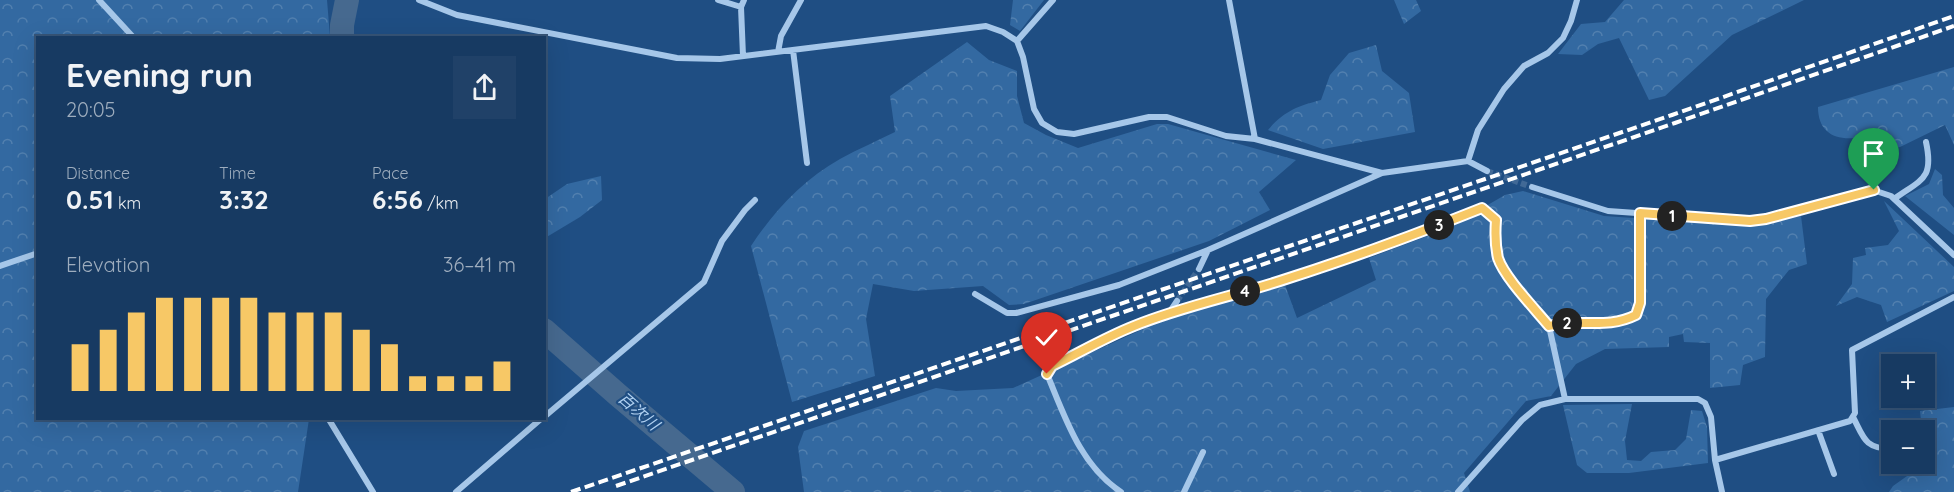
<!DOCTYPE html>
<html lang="en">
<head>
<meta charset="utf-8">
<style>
  :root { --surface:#173a62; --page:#204168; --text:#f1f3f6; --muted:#9eadbe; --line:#365477; --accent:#f7c866 }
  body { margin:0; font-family:Quicksand,"Noto Sans JP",sans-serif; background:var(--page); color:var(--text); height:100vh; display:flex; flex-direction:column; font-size:22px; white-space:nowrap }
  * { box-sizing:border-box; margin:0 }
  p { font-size:20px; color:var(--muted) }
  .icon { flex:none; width:33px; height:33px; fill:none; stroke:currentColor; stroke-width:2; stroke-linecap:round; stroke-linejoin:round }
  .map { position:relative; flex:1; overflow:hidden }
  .details { position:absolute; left:36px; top:36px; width:510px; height:384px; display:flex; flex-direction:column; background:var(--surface); border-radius:0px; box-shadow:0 6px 24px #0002,0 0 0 2px var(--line) }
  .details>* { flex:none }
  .buttons { position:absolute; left:1881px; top:354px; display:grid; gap:12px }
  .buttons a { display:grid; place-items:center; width:54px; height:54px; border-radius:0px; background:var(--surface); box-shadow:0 6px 24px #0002,0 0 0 2px var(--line); font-size:30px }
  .pin { position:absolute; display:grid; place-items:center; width:51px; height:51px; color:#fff; margin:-62px -26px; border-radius:50% 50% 50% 0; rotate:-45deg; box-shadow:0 0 6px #0007 }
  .pin .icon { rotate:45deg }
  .km { position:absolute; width:30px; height:30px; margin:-15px; border-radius:50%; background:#222; color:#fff; font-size:16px; line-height:30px; text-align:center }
  .round { display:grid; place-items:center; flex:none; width:63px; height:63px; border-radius:0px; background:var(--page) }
  .headline { display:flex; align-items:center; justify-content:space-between; height:102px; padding:0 30px }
  h1 { font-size:33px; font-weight:700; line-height:45px }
  .stats { display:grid; grid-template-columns:repeat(3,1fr); gap:9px; height:102px; padding:6px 30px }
  .stats div { display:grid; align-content:center }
  .stats b { font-size:26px; font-weight:700 }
  .stats small { font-size:16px; font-weight:400 }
  .stats p { font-size:16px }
  .chart { height:168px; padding:12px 30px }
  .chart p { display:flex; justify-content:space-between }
  .chart svg { width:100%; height:108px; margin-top:6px; stroke:var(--accent); stroke-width:6 }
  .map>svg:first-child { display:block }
  .forest { fill:url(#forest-crowns) }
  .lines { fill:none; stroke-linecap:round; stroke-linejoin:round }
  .stream { stroke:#99c2eb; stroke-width:4 }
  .river { stroke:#46698f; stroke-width:24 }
  .street-tunnel { stroke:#416996; stroke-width:6; stroke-dasharray:6 3; stroke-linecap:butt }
  .street { stroke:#a6c7e9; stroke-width:6 }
  .rail { stroke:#fff; stroke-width:4; stroke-dasharray:10 4.5; stroke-linecap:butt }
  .route-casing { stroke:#fff; stroke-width:12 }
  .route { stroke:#f7c866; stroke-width:8 }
  .labels { text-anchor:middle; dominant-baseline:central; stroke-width:4.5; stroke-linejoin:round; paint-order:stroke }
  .water-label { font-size:16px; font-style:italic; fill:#b1d1f1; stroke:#1f4e83 }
</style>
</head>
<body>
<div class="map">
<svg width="1954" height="492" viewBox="0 0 1954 492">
  <defs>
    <pattern id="forest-crowns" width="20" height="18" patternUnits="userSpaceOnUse" patternTransform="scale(1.5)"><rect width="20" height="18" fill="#3369a1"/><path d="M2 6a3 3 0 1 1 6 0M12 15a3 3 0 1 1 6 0" fill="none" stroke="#5280af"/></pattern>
  </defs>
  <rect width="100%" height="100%" fill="#1f4e83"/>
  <!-- forest -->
  <path class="forest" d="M0,0H327L330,37L38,38V418L309,419L298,492H0Z
    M1013,0H1044L1020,31L1010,25Z
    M1394,0H1416L1421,11L1404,24Z
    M1624,0H1804L1732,35L1665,96L1649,100L1619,38L1598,44L1582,55L1558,54L1581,24L1605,22Z
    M967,42L989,60L1017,71V96L1024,123L1046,135L1078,148L1157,124H1168L1296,160L1259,192L1270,210L1209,241L1024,304L1009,305L983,286L914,291L873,284L866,319L875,376L792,402L751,246C774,211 803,180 840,159C858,149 877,141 895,132L890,96Z
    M1376,45L1382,71L1409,93L1415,132L1323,149L1268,130C1284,111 1298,106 1321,100L1330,75L1349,53Z
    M1954,67V145L1945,125L1900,147L1859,157L1855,138C1833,140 1818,131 1818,107Z
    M1935,169L1942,175L1943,195L1954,208V235L1905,196L1929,184Z
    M601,176L602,200L580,217L545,238V199L567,184Z
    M1523,191L1604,216L1752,226L1801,216L1807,264L1789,270L1766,299L1765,357L1743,365L1740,385L1710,388V343L1684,342L1683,334L1669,337V347L1605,349L1576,364L1551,396L1526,401L1464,473L1470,492H804L798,447L804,431L936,388L956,391L1013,388L1163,320L1285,285L1297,318L1376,280L1369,258L1446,229L1505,195Z
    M1884,201L1954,267V291L1887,322L1881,305L1857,297L1836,306L1852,284L1853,258L1866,255L1865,248L1888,245L1899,231Z
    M1632,404L1625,441L1627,460L1641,461L1651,452L1675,450L1686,439L1691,410L1702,411L1707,427L1708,463L1629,473H1587L1577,465L1563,405Z
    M1954,407V492H1889L1893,486L1924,464V430H1922L1920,411Z"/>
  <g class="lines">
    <!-- stream -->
    <path class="stream" d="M729,492V488"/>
    <!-- river -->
    <path class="river" d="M342,38V25L347,0
      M544,330L618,395L733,492"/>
    <!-- street-tunnel -->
    <path class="street-tunnel" d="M1487,171L1532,187
      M1177,301L1199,269"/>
    <!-- street -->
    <path class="street" d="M99,0L134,38
      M419,0L457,15L677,58L720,59L986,26L1003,32L1017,41L1023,57L1034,109L1042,123L1057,132L1074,134L1149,117H1167L1226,136L1255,139L1382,173L1468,161L1487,171
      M718,0L741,7
      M1229,0L1255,139
      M1017,41L1053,0
      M793,50L807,163
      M778,52L781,36L801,0
      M743,56L741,7L744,0
      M1468,161L1478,130L1504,89L1524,66L1548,53L1563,38L1571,21L1577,0
      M1532,187L1608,211L1750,221L1766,219L1873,190L1891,196L1954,255
      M1894,199C1922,179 1934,179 1926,142
      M1640,213V304L1636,315C1606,330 1580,318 1549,326L1565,399H1698L1705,403L1711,417L1715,460L1722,492
      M0,266L38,253
      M1199,269L1208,250L1382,173
      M975,294L1007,313H1016L1119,285L1208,250
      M1169,313L1177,301
      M544,417L704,282L722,241L745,210L755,200
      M1853,417C1864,438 1864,448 1891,449
      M328,418L373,492
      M1818,430L1834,474
      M1715,460L1850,421L1855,413L1852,350L1954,297
      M456,492L542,418
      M1121,492C1080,465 1065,417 1047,374L1052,366C1079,353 1106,337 1134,326C1183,307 1235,296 1286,279C1352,258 1417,233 1482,208L1496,220C1495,233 1495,245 1498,258C1504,277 1536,310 1549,326
      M1184,492L1203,452
      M1458,492L1522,420L1540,405L1565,399"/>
    <!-- rail -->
    <path class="rail" d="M616,486L1675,123L1954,26
      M571,492L1672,115L1954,16"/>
  </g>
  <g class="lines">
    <defs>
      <path id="route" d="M1047,374L1052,366C1079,353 1106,337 1134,326C1183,306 1235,296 1286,279C1352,258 1417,234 1482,208L1496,220C1495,233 1495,245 1498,258C1504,277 1536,310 1549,326C1580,318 1606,330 1636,315L1640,303V213L1750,221L1766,219L1874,190"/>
    </defs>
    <!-- route casing -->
    <use href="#route" class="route-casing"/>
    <!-- route -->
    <use href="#route" class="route"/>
  </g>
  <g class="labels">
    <!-- water labels -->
    <g class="water-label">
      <text transform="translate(639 411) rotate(41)">百次川</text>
    </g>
  </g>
</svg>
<div class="buttons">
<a>+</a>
<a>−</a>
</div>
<div class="pin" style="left:1874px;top:190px;background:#1e9e55"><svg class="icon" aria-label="arrive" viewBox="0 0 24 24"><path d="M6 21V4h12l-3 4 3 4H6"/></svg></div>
<div class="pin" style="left:1047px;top:374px;background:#d93025"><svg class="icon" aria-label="check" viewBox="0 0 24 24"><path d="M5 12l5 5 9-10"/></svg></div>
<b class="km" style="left:1672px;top:216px">1</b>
<b class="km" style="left:1567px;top:323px">2</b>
<b class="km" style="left:1439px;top:225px">3</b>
<b class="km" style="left:1245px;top:291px">4</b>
<section class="details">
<div class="headline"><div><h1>Evening run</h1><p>20:05</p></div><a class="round"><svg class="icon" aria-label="share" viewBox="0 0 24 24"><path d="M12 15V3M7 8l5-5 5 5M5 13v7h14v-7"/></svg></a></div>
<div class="stats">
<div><p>Distance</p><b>0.51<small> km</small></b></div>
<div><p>Time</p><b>3:32</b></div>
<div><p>Pace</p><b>6:56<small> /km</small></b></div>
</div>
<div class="chart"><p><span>Elevation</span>36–41 m</p>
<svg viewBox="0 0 160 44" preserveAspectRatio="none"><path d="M5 44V25M15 44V19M25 44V12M35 44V6M45 44V6M55 44V6M65 44V6M75 44V12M85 44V12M95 44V12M105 44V19M115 44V25M125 44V38M135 44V38M145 44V38M155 44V32"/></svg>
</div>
</section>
</div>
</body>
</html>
